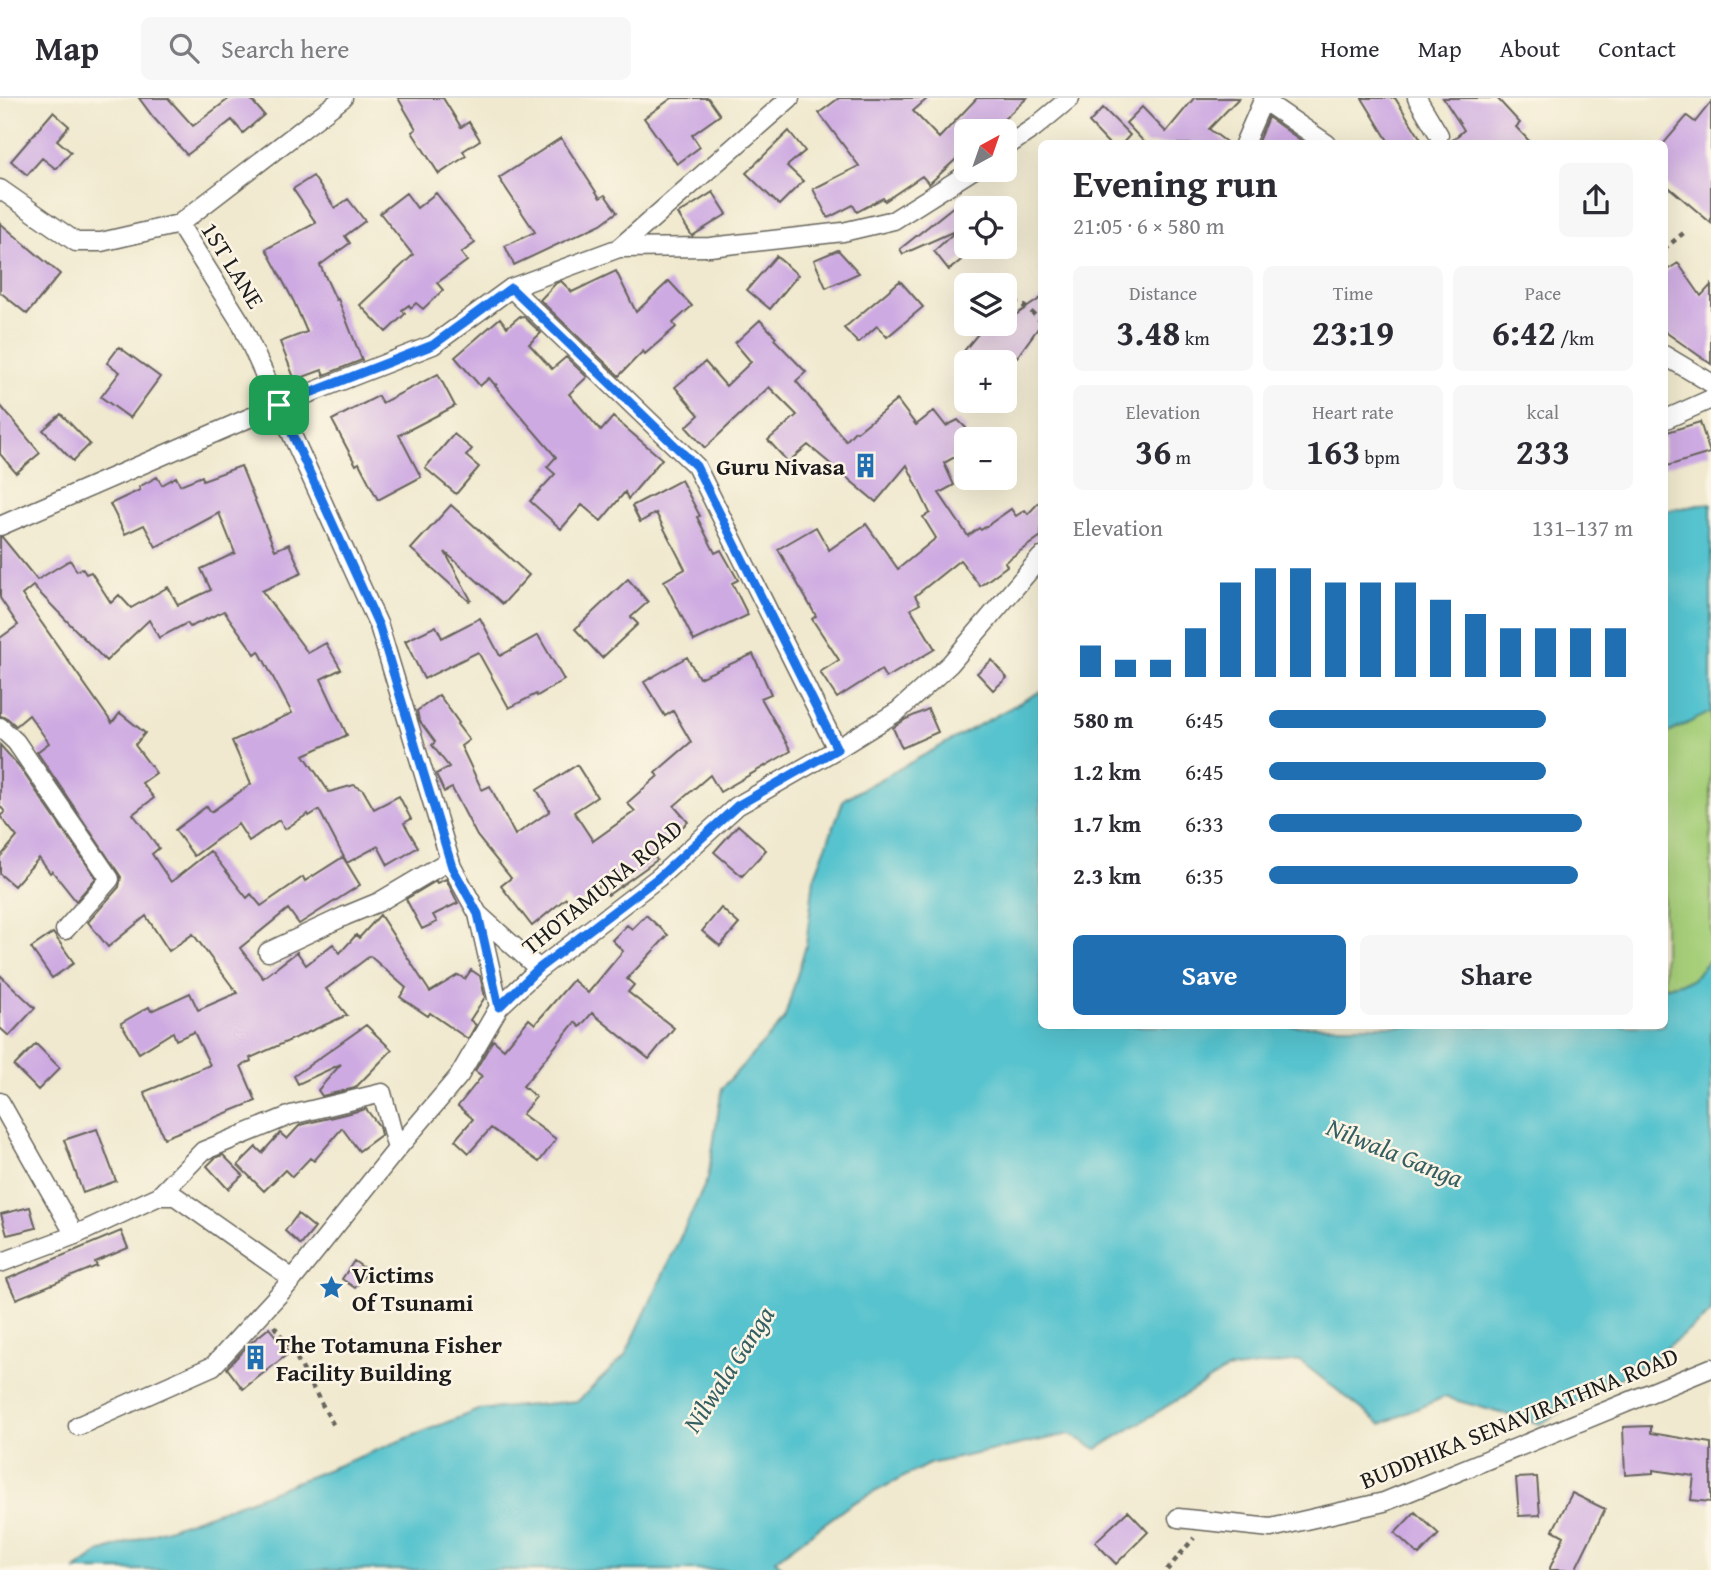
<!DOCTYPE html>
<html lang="en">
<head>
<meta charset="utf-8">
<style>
  :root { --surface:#fff; --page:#f7f7f7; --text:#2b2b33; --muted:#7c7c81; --line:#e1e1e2; --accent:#1f6fb2 }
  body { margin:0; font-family:"Gentium Book Plus",serif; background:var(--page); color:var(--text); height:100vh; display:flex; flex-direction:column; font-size:26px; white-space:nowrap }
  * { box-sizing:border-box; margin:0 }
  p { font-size:23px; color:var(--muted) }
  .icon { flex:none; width:38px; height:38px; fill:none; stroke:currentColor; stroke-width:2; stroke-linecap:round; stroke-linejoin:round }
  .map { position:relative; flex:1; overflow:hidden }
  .sheet { position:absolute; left:1038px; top:42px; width:630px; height:889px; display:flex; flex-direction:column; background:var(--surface); border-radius:10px; box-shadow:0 7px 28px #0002 }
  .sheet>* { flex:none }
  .needle { width:46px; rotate:40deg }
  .tools { position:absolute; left:954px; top:21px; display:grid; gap:14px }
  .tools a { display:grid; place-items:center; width:63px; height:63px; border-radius:10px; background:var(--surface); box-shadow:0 7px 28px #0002; font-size:35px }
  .pin { position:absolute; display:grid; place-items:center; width:60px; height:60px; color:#fff; margin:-30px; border-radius:14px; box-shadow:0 4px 10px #0006 }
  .round { display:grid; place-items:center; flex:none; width:74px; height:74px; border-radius:10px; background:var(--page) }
  .overview { display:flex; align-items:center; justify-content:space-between; height:119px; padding:0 35px }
  h1 { font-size:38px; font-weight:800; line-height:52px }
  .stats { display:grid; grid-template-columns:repeat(3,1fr); gap:10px; height:119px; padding:7px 35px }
  .stats div { display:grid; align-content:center; border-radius:10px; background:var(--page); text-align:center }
  .stats b { font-size:35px; font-weight:800 }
  .stats small { font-size:19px; font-weight:400 }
  .stats p { font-size:19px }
  .chart { height:196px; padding:14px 35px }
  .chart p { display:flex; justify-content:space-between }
  .chart svg { width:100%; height:126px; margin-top:7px; stroke:var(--accent); stroke-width:6 }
  .cta { display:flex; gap:14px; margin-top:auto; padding:14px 35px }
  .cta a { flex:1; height:80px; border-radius:10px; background:var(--accent); color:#fff; font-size:28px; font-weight:800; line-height:80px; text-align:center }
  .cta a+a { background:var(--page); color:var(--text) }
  ul { padding:0 35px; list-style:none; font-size:23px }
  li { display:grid; grid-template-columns:112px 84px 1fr; align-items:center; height:52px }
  li i { height:18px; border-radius:9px; background:var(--accent) }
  header { display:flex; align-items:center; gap:42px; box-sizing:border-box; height:98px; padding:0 35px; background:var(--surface); border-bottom:2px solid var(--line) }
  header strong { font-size:33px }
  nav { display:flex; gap:38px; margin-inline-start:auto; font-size:24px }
  .search { width:490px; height:63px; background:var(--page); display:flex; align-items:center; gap:18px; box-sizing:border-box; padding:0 24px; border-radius:10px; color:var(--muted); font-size:26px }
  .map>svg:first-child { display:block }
  .green { fill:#a7cf7a; stroke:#62764b; stroke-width:2 }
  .water { fill:#57c3ce; stroke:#3a7075; stroke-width:2 }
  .building { fill:#ceaae2 }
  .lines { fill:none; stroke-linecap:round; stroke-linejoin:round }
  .street-casing { stroke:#66645b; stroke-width:21 }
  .path { stroke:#66645b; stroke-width:4.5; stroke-dasharray:5 5; stroke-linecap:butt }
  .street { stroke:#fff; stroke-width:18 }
  .route-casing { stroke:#fff; stroke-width:14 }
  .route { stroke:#1a73e8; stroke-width:9 }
  .labels { text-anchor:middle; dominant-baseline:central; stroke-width:5; stroke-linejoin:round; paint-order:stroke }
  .street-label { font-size:24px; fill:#1c1c1c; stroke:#fcf5e5 }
  .poi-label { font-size:24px; font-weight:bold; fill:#1c1c1c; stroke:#fcf5e5; text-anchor:start }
  .water-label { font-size:26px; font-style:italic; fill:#345f63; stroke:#fcf5e5 }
</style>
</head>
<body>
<header>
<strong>Map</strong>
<div class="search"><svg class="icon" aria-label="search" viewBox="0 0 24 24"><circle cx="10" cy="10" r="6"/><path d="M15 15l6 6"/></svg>Search here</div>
<nav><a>Home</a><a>Map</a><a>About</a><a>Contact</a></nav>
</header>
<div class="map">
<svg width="1711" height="1472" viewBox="0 0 1711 1472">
  <rect width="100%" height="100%" fill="#fcf5e5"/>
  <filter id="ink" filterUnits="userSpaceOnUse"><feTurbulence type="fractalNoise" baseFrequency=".0143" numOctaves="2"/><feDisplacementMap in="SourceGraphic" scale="14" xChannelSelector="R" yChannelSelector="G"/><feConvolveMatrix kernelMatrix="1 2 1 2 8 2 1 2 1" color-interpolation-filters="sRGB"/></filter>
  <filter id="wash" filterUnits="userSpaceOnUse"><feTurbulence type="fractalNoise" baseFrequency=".00686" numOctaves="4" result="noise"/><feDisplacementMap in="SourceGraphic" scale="28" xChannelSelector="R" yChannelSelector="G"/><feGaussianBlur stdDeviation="1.57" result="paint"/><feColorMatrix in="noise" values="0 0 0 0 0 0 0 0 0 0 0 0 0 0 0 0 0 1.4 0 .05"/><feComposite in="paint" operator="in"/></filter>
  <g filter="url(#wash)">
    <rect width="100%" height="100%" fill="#f0e9cf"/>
    <!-- green -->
    <path class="green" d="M1708,614H1711V861L1691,882L1664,889V637Z"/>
    <!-- water -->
    <path class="water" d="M1711,405V614L1664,637V413Z
      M1041,593V928H1664V889L1691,882L1711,861V1215L1651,1262L1540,1326L1444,1299L1381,1326L1300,1263L1226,1272L1097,1351L1070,1336L929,1366L851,1406L775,1462L785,1472H76L100,1454L248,1403L478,1312L578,1303L625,1258L708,1080L722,990L784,922L806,847L814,780L844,701Z"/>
    <g id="blocks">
      <!-- building -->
      <path class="building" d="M139,0H168L193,28L230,0H250L264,17L243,35L232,22L187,57L153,19Z
        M398,0H443L461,29L469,24L480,42L463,53L466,58L439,76L412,34L416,31Z
        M672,0H708L720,17L692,37L700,49L677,66L644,20Z
        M839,0H928L913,13L939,40L977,0H1027L1003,22L993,33H966V52L929,86L922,78L885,103L883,100L857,114L853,107L828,120L813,91L859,68L819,15Z
        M1194,0H1239L1209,31L1229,46H1146L1126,25L1142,9L1166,34Z
        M1362,0H1395L1424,46H1390Z
        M1443,0H1497L1520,25L1516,29L1532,46H1448L1464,32Z
        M1711,4V125L1664,85V45L1687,18L1695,24Z
        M1103,10L1130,37L1122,46H1109L1089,25Z
        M53,14L69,28L57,42L71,54L56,71L42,60L27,77L11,63Z
        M1268,19L1306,46H1257Z
        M789,33L805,53L787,68L803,83L779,107L746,75Z
        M561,40L600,100L605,97L617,114L601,126L514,167L505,148L535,134L499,80Z
        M313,78L335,110L348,101L365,123L345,138L350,145L320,167L336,202L338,201L362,262L324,277L322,272L295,282L280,244L307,234L294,204L266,151L316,125L293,91Z
        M713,94L727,116L692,138L678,116Z
        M406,95L417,110L436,95L475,145L461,155L467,163L437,185L443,192L423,211L416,205L411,210L409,207L402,212L405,216L386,234L360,207L413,157L380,115Z
        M959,104L966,113V158L949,172L934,153L957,132L903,156L900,151Z
        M0,125L60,176L27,216L0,194Z
        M838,152L859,175L826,190L814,162Z
        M776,158L798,177L770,211L747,192Z
        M1678,165L1701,198L1711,187V266L1664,233V174Z
        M616,173L636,214L669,183L692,208L673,225L676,229L645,256L643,253L619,278L540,202L556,185L561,183L572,194Z
        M900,183L923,209L887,239L877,228L858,245L844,230Z
        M1041,200V226L1017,259L1015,257L1009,264H976L963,254L986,226H1004V208L1014,218Z
        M520,218L521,219L523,218L541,235L529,246L552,271L566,259L587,279L569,296L601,333L613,319L662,361L628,401L625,394L601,423L582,407L561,431L530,403L555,376L547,369L556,359L495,288L497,286L495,287L489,280L480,288L455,259L500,220L507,229Z
        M760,222L776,239L774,241L806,274L796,283L846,343L855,333L857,334L897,302L916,327L934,313L946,328L958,322L966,330V353L944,365L954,387L939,395L968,438L979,430L981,432L1011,411L1016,418L1025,412L1028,416L1041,402V438L1005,464L1007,468L980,488L960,462L915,498L920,506L911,511L935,551L886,580L881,572L837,600L820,574L839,562L812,521L816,518L778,451L816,429L829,452L866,426L898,471L936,440L923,419L930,415L907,367L876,404L808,347L788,364L768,342L797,317L769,289L705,350L686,329L699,317L675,289L705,264L726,288L751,264L735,245Z
        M119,249L160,279L130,320L101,299L120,274L107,265Z
        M438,276L455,308L399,337L421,379L378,402L359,365L356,367L332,322L378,298L382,305Z
        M0,307L40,355L16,375L0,356Z
        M61,316L90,346L73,363L43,332Z
        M1700,324L1710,355L1664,369V335Z
        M454,336L472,351L466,358L479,369L456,396L425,370Z
        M241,368L275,452L289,446L302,475L262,493L308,555L326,545L341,571L321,581L347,637L304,657L329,694L354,687L363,692L374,711L399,698L411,721L404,725L418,749L402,759L388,767L378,748L347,765L319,712L309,718L308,716L285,731L279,722L249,743L238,726L194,758L175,732L207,708L211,714L251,686L232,643L292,615L259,553L255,556L224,513L190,529L187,525L159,540L149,522L106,563L33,488L22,497L112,625L120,615L145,635L135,647L156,675L142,685L154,700L133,716L159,750L152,756L171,784L210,753L247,800L251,796L261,808L303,779L305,783L343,759L360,787L299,826L288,811L240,850L263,880L297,854L306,867L333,846L340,855L356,837L359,840L380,817L430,894L458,877L465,881L471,872L480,878L485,899L470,922L476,927L468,941L430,915L428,918L400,899L406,890L370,858L326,891L347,917L250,960L251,963L241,968L256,1003L164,1040L144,994L210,967L194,934L176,942L173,934L139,955L121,925L149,909L151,913L190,895L198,912L237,895L193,836L169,853L146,818L108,849L88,824L119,789L121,779L37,654L49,645L29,617L16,628L7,620L0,618V540L18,527L0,500V439H2L37,482L70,462L77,473L82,470L86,476L91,474L111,505L119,497L131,510L168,489L178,507L211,492L201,471L235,455L219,415L156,449L144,427L125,436L110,406L140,392L139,389L157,379L162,387L176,379L180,387L202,378L203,382Z
        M681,382L700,418L697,419L715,455L721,452L738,482L732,485L748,517L694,543L664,483L685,471L656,415L640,424L632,408Z
        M451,407L529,477L503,506L445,454L471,502L469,503L411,451Z
        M628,481L648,504L631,519L638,526L602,560L575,531Z
        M480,520L500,558L538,537L564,582L537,598L536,596L509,610L478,554L424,581L405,543L436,528L442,540Z
        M753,556L771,596L761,600L791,653L720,694L710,677L674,708L688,724L652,755L657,762L608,797L601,786L576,810L566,800L532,828L501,788L511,780L477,738L452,690L444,694L436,676L449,669L432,647L435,644L419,622L417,613L439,597L459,625L457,626L469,642L461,648L482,692L490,688L515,737L550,713L537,692L577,667L597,699L574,714L593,743L635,713L627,705L658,678L655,675L691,644L673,613L665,618L644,584L687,559L699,580Z
        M992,562L1007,580L993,592L977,575Z
        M928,611L938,634L902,650L893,630L906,621Z
        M0,647L18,667L96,780L76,803L52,773L50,775L39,760L14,788L0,776V759L17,739L0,718L5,714L0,708Z
        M738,727L766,752L742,778L714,754Z
        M446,781L458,805L433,817L437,824L422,831L406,801L436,783L437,785Z
        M721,810L739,826L720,848L702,833Z
        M646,817L668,837L627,881L634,887L628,894L674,930L649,961L592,915L580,929L575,924L523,988L536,999L522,1016L556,1041L539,1064L491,1030L469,1055L455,1042L473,1021L458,1008L482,978L475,973L493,942L504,951L529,921L535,926L573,882L588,895L623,853L612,842L627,827L632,831Z
        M53,835L74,865L52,880L31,850Z
        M0,877L35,910L9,938L0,930Z
        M366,927L392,952L355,990L322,998L318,992L341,966L298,986L294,978Z
        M36,946L60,970L38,992L14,968Z
        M366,1011L379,1028L381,1037L359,1053L342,1030L314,1063L310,1060L292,1079L285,1072L264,1093L238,1067L256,1049L262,1055L280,1035L287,1041L300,1027Z
        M97,1031L116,1083L83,1095L64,1042Z
        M223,1057L243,1077L228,1091L207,1068L215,1060Z
        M30,1109L36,1130L7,1137L1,1116Z
        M298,1116L315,1130L301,1147L285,1133Z
        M121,1133L128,1150L95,1164L97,1168L16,1201L7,1181Z
        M354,1163L368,1173L355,1190L342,1181Z
        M269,1230L289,1255L243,1291L227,1270L249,1246Z
        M1651,1328V1335L1711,1345V1404L1691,1402L1694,1378L1653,1372V1375L1625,1377L1623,1329Z
        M1537,1379L1540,1417L1519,1418L1516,1380Z
        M1572,1395L1605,1411L1575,1472H1549L1564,1438L1553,1432Z
        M1128,1413L1148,1434L1116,1466L1095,1444Z
        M1415,1414L1439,1436L1419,1457L1395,1435Z"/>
    </g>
  </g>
  <g filter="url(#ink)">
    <use href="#blocks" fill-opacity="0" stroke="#66645b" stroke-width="2"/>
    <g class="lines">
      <defs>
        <path id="street" d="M343,0L179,126L241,225L379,528L452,769L478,816L499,909
          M1417,0L1439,37
          M1263,2L1327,46
          M1244,46L1264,0
          M1004,50L1035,29L1070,0
          M0,91L76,144H101L179,126
          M619,150L710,149L843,134L894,122L973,72
          M511,190L696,368L837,651
          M1664,257L1711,285
          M1664,322L1711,301
          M0,428L279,307L433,247L511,190L619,150L790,0
          M0,629L16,644L110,781L65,832
          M478,816L539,871
          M268,854L345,818L379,804L450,762
          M0,1004L75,1137
          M159,1098L203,1053L291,1017L382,995L397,1051
          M0,1165L75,1137L159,1098H175L293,1181
          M78,1328L213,1268L293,1181L397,1051L459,978L499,909L539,871L659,779L737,708L837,651L898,613L950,566L1041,459
          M1178,1420L1271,1430L1384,1404L1711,1270"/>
      </defs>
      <!-- street casing -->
      <use href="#street" class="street-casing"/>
      <!-- path -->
      <path class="path" d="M1664,151L1686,133
        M1004,202C1020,203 1031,212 1041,224
        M274,1228L296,1259L334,1328
        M1167,1472L1194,1440"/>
      <!-- street -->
      <use href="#street" class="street"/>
    </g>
  </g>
  <g class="lines" filter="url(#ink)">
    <defs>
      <path id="route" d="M511,190L696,368L837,651L737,708L659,779L538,871L499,909L478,816L452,769L379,528L279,307L433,247Z"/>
    </defs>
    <!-- route casing -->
    <use href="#route" class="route-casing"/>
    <!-- route -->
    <use href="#route" class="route"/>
  </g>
  <!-- icons -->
  <defs>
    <symbol id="building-bare" viewBox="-9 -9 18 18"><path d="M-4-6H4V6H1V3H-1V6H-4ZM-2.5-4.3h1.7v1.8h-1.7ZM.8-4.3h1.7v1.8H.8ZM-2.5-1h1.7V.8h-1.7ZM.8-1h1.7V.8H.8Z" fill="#1f6fb2" stroke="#fcf5e5" stroke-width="2.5" paint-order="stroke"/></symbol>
    <symbol id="sight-bare" viewBox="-9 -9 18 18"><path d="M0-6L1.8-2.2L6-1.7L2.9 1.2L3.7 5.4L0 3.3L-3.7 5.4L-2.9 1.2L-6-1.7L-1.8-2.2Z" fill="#1f6fb2" stroke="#fcf5e5" stroke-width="2.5" paint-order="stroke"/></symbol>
  </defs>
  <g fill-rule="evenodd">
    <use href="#building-bare" x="848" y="350" width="35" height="35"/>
    <use href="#sight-bare" x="314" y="1172" width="35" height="35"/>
    <use href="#building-bare" x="238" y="1242" width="35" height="35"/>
  </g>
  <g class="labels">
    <!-- street labels -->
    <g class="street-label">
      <text transform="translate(233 167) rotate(58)">1ST LANE</text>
      <text transform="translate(602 789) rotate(-39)">THOTAMUNA ROAD</text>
      <text transform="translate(1519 1320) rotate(-22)">BUDDHIKA SENAVIRATHNA ROAD</text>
    </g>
    <!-- poi labels -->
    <g class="poi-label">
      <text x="845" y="368" text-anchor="end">Guru Nivasa</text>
      <text x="352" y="1176">Victims<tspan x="352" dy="28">Of Tsunami</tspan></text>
      <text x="276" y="1246">The Totamuna Fisher<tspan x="276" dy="28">Facility Building</tspan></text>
    </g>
    <!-- water labels -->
    <g class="water-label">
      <text transform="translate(1395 1054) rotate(22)">Nilwala Ganga</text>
      <text transform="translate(728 1271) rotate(-57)">Nilwala Ganga</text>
    </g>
  </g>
</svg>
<div class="tools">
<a><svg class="needle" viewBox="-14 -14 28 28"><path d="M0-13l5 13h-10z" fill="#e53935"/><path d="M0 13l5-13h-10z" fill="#7c7c81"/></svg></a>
<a><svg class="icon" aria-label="locate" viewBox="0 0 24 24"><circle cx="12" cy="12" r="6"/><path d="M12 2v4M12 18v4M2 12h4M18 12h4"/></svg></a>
<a><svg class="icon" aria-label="layers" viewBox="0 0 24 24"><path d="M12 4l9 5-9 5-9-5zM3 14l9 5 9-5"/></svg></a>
<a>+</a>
<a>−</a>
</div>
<div class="pin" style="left:279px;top:307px;background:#1e9e55"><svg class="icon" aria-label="arrive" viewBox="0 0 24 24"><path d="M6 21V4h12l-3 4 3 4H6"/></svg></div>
<section class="sheet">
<div class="overview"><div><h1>Evening run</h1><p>21:05 · 6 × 580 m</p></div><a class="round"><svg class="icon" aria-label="share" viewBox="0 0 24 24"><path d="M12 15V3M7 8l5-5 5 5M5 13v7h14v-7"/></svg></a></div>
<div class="stats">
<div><p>Distance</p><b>3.48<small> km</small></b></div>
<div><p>Time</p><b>23:19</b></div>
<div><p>Pace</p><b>6:42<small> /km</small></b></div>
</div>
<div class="stats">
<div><p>Elevation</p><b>36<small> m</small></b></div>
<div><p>Heart rate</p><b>163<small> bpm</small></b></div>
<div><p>kcal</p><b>233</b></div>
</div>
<div class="chart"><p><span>Elevation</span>131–137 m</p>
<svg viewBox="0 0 160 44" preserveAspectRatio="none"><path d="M5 44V33M15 44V38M25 44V38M35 44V27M45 44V11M55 44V6M65 44V6M75 44V11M85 44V11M95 44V11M105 44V17M115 44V22M125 44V27M135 44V27M145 44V27M155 44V27"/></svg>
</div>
<ul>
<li><b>580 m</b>6:45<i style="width:76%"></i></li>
<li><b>1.2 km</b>6:45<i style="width:76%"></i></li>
<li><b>1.7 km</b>6:33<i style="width:86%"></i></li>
<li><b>2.3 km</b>6:35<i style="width:85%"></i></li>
</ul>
<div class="cta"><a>Save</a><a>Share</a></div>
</section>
</div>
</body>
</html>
